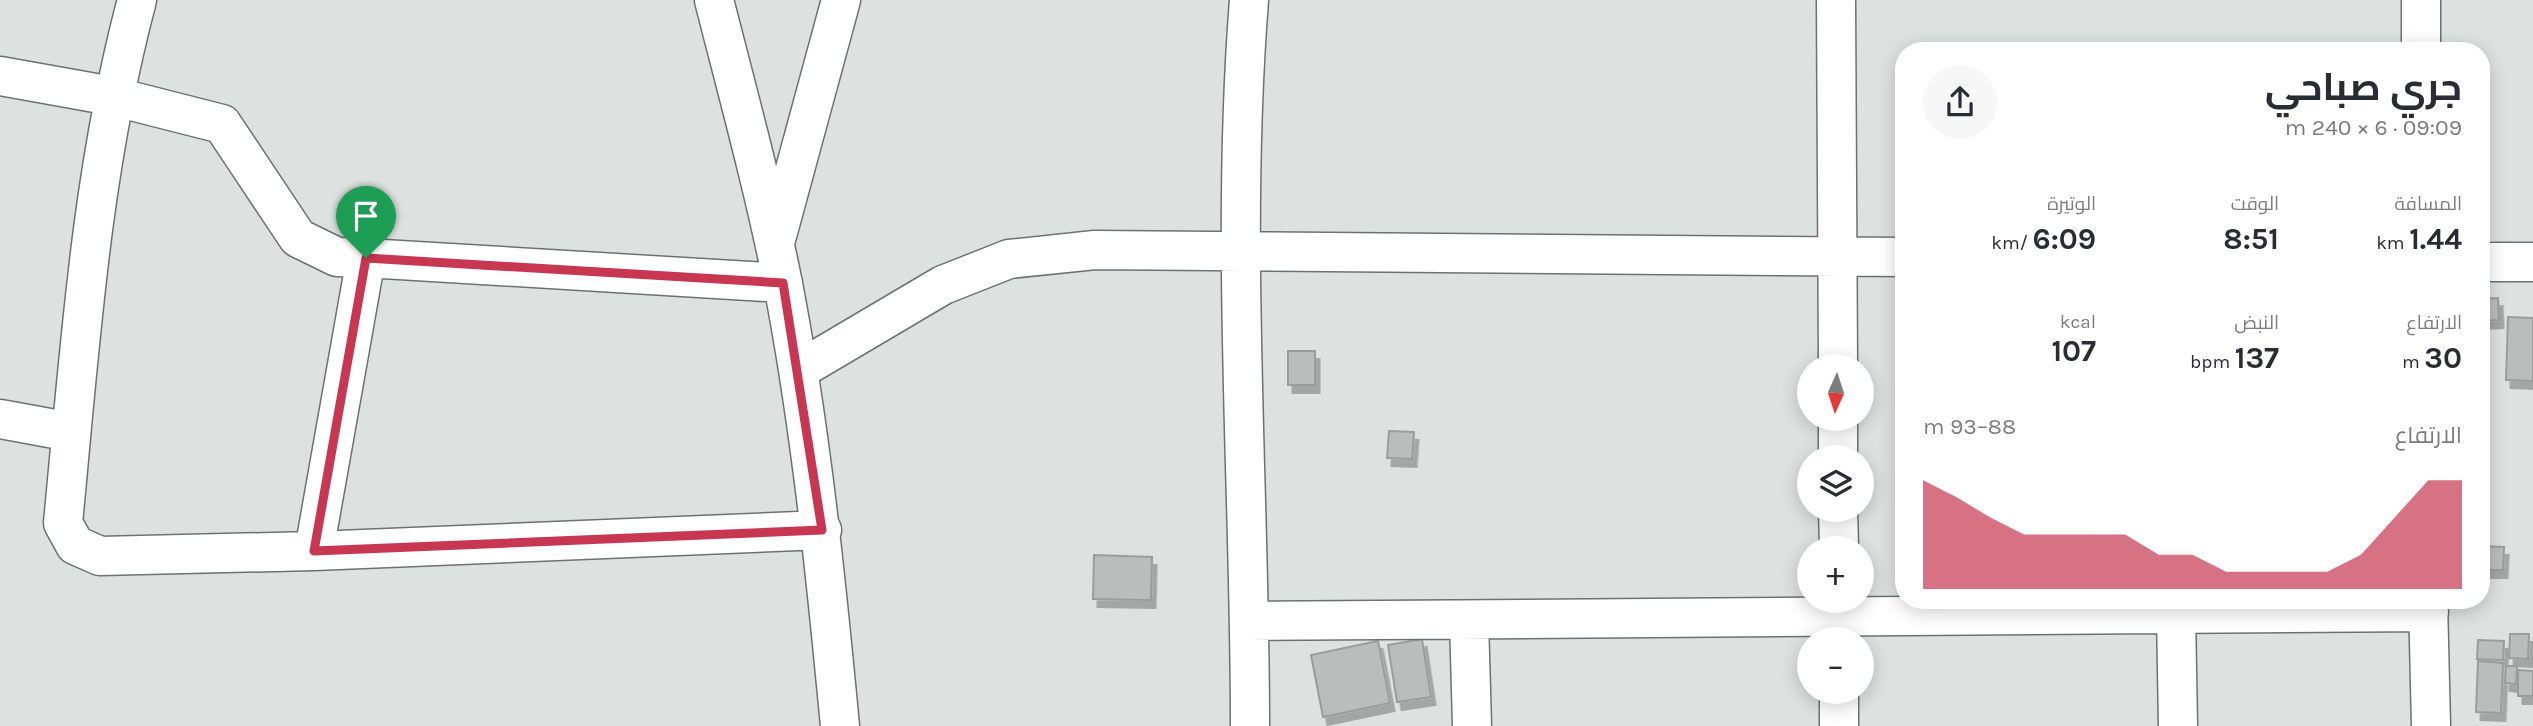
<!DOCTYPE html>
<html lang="ar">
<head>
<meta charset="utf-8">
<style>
  :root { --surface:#fff; --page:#f7f7f7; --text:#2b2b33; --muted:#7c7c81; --accent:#c73752 }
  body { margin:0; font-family:Karla,Cairo,sans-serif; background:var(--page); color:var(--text); direction:rtl; height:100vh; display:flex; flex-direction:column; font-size:26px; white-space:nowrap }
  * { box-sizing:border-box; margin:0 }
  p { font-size:23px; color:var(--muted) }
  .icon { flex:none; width:38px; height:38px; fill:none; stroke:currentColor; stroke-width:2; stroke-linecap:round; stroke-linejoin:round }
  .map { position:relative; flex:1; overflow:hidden; direction:ltr }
  .drawer { position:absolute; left:1895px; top:42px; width:595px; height:567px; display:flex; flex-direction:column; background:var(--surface); border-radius:28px; box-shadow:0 4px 18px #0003; direction:rtl }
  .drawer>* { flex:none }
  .needle { width:46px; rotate:183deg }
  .fabs { position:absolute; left:1797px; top:354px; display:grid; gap:14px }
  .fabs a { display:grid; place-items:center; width:77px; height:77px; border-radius:50%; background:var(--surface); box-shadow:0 4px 18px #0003; font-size:35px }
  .pin { position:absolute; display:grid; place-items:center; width:60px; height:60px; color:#fff; margin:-72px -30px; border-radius:50% 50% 50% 0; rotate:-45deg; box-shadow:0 0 7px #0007 }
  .pin .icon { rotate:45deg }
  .round { display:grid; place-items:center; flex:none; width:74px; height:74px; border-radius:37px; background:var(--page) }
  .headline { display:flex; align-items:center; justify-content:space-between; height:119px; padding:0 28px }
  h1 { font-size:38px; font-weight:700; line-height:52px }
  .stats { display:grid; grid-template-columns:repeat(3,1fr); gap:10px; height:119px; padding:7px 28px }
  .stats div { display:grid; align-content:center }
  .stats b { font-size:30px; font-weight:700 }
  .stats small { font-size:19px; font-weight:400 }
  .stats p { font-size:19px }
  .chart { height:196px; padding:14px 28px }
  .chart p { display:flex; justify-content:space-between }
  .chart svg { width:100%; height:126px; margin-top:7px; fill:var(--accent); opacity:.7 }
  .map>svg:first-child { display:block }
  .building { fill:#b9bebd; stroke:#999e9d; stroke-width:2; filter:url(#shadow) }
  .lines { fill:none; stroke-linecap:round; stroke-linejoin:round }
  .minor-casing { stroke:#6d7271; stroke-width:41 }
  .minor { stroke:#fff; stroke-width:38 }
  .route-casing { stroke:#fff; stroke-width:14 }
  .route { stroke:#c73752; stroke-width:9 }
</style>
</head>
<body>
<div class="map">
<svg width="2533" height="726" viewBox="0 0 2533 726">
  <defs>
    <filter id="shadow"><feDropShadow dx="4.5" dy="8" stdDeviation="0" flood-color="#0004"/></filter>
  </defs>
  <rect width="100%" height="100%" fill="#dde2e1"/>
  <!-- building -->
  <path class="building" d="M2498,298L2499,320L2482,321V299Z
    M2508,317L2533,318V381L2506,380Z
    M1288,351H1315V385H1288Z
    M1389,431L1414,432L1412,459L1387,458Z
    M2482,546L2504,547L2503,570H2482Z
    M1094,555L1152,557L1151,600L1093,599Z
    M2510,634H2529L2528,659L2509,658Z
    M1422,639L1431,697L1397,702L1388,645Z
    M2478,640L2504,641L2503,660L2477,659Z
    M1378,641L1390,703L1323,717L1311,655Z
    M2478,661L2503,663L2501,713L2476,712Z
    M2506,666H2517L2516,684L2505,683Z
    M2518,670L2533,671V696H2518Z"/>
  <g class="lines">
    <defs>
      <path id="minor" d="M137,0C91,172 80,347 63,523L75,545L100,556L314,551L822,530
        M714,0C738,94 764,189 783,284C811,430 826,578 840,726
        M1249,0C1230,241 1250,485 1250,726
        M1836,0L1838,366
        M2421,0V51
        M0,76L112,96L222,124L298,238L337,257L366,258L314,551
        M775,243L841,0
        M366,258L783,283
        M2482,262H2533
        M799,370L943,285L1009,259L1095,250L1904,257
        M1838,418V457
        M0,419L71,432
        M1838,509L1839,548
        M2428,600L2431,726
        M2176,613L2178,726
        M1469,620L1472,726
        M1250,621L2429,612
        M1839,691V726"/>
    </defs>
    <!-- minor casing -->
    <use href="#minor" class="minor-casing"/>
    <!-- minor -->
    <use href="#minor" class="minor"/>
  </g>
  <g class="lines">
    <defs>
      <path id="route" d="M366,258L783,283L822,530L314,551Z"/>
    </defs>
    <!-- route casing -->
    <use href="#route" class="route-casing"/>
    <!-- route -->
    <use href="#route" class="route"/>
  </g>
</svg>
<div class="fabs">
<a><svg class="needle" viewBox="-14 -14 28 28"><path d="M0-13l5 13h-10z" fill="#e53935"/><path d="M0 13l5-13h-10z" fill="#7c7c81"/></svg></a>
<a><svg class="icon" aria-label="layers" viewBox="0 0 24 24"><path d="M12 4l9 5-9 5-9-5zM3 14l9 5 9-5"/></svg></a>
<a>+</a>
<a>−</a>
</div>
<div class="pin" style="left:366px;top:258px;background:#1e9e55"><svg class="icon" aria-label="arrive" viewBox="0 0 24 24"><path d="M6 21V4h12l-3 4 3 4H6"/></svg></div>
<section class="drawer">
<div class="headline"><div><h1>جري صباحي</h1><p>09:09 · 6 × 240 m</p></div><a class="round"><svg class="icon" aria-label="share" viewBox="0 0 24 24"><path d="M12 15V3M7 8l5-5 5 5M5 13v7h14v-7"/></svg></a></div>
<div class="stats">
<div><p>المسافة</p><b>1.44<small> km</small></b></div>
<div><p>الوقت</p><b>8:51</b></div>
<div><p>الوتيرة</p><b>6:09<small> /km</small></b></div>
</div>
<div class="stats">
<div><p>الارتفاع</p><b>30<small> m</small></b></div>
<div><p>النبض</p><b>137<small> bpm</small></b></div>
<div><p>kcal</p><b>107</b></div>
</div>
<div class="chart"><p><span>الارتفاع</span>88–93 m</p>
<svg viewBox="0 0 160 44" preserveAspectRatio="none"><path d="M0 44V6L10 12L20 19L30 25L40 25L50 25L60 25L70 32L80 32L90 38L100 38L110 38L120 38L130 32L140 19L150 6L160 6V44z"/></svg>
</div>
</section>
</div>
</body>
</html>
